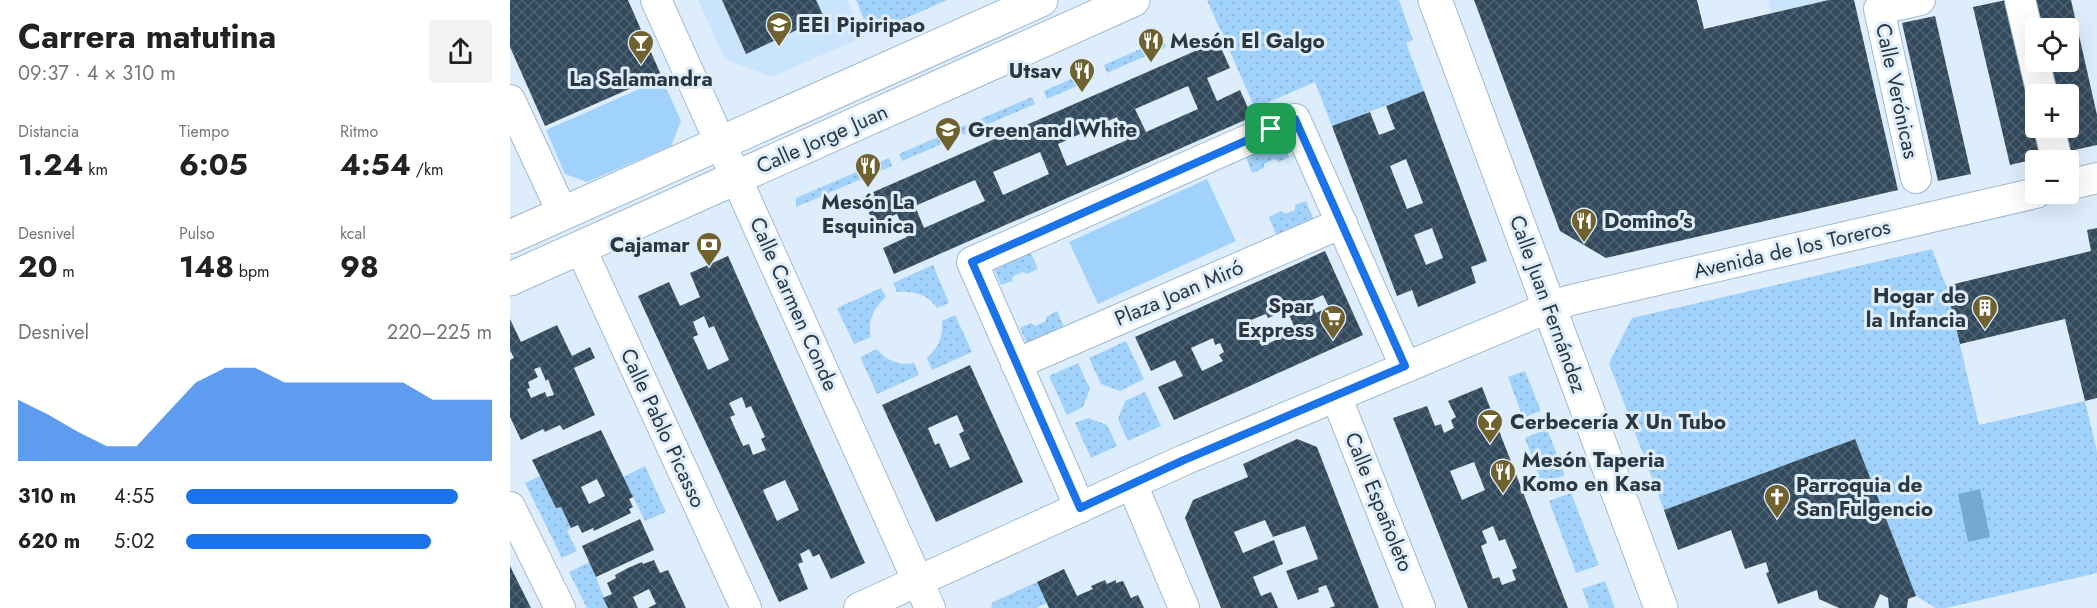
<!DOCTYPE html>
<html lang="es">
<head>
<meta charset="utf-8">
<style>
  :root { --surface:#fff; --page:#f2f2f2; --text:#222; --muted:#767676; --accent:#1a73e8 }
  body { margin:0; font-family:Jost,sans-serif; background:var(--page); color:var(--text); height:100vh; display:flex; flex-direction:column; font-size:22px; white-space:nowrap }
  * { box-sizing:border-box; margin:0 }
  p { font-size:20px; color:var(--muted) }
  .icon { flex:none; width:33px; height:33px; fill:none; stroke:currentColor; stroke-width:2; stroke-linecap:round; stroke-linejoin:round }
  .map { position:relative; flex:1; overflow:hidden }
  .panel { display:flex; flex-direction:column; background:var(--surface); width:510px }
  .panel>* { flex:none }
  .controls { position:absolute; left:1515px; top:18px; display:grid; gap:12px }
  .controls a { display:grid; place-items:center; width:54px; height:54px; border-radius:6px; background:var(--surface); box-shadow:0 6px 24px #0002; font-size:30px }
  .pin { position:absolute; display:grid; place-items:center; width:51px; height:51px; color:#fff; margin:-26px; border-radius:12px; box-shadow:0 3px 9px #0006 }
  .round { display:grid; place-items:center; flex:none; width:63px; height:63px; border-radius:6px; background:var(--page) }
  .head { display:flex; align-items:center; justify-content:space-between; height:102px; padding:0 18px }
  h1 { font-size:33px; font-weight:700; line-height:45px }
  .figures { display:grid; grid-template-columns:repeat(3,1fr); gap:9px; height:102px; padding:6px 18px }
  .figures div { display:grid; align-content:center }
  .figures b { font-size:30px; font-weight:700 }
  .figures small { font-size:16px; font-weight:400 }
  .figures p { font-size:16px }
  .chart { height:168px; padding:12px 18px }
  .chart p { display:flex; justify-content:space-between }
  .chart svg { width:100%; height:108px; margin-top:6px; fill:var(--accent); opacity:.7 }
  ul { padding:0 18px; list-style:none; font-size:20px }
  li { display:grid; grid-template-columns:96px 72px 1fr; align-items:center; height:45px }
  li i { height:15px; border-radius:8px; background:var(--accent) }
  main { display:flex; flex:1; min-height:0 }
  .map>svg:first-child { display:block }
  .built { fill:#cae4fb }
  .green { fill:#a1d2fc }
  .garden { fill:url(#garden-dots) }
  .water { fill:#76a8d2 }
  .building { fill:url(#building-cross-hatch); fill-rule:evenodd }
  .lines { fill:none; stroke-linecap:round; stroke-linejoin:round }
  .minor-casing { stroke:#a0bad1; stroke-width:32 }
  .major-casing { stroke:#a0bad1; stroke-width:35 }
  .minor { stroke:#fff; stroke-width:30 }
  .major { stroke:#fff; stroke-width:33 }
  .route-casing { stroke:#fff; stroke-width:12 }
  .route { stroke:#1a73e8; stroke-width:8 }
  .labels { text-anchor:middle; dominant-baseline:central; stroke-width:6; stroke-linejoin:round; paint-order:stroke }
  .poi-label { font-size:21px; font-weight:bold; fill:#2d3740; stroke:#ddedfb; text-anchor:start }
  .street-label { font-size:21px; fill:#2d3740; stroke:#ddedfb }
</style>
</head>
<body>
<main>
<section class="panel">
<div class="head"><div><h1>Carrera matutina</h1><p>09:37 · 4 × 310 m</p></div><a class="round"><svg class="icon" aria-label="share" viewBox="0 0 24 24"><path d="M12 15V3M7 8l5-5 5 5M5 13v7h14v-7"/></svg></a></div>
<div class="figures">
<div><p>Distancia</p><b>1.24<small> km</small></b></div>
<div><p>Tiempo</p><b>6:05</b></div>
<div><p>Ritmo</p><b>4:54<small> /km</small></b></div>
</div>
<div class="figures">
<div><p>Desnivel</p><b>20<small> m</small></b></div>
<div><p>Pulso</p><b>148<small> bpm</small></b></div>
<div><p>kcal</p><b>98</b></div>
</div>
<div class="chart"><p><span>Desnivel</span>220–225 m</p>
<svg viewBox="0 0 160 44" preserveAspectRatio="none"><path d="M0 44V19L10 25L20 32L30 38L40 38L50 25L60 12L70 6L80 6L90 12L100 12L110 12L120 12L130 12L140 19L150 19L160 19V44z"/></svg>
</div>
<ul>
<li><b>310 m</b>4:55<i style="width:89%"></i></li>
<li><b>620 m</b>5:02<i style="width:80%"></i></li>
</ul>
</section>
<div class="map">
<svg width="1587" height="608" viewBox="0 0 1587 608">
  <defs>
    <pattern id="garden-dots" width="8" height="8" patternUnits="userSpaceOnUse" patternTransform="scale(1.5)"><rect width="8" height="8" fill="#a1d2fc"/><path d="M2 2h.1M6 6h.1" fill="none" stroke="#8bb5d9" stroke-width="1.8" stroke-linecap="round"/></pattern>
    <pattern id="building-cross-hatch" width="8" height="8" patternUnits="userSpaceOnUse" patternTransform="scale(1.5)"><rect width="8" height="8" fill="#334a5c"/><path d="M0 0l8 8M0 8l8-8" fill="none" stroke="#4f6271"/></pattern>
  </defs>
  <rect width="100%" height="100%" fill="#ddedfb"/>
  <!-- built -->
  <path class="built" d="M188,0H337L353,37L261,77L215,59Z
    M1258,0H1319L1261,14Z"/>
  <!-- green -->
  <path class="green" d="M152,79L171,121L161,146L77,182L55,174L36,130Z
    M697,179L726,241L588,304L559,242Z"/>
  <!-- garden -->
  <path class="garden" d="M346,0H437L360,34Z
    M697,0H889L903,40L896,43L914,91L822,126L805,82L745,108Z
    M653,39L656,47L597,73L594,65Z
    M582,70L585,78L537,99L534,91Z
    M522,97L525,104L453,135L449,128Z
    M437,133L441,140L392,161L389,154Z
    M771,136L779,157L769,162L764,159L754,164V168L742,173L734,152Z
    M379,158L382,166L286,207V198Z
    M796,201L804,221L767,237L759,217L771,211L776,214L785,210V205Z
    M519,249L528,269L517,274L513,272L503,276L502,281L491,285L482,265Z
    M1422,249L1436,286L1469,425L1575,401L1587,451V573L1436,608H1426L1406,596L1344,439L1154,510L1099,363L1122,318Z
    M423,265L439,303L427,308C418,294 403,291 387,292L383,283Z
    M371,288L376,297C364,308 357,320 361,337L344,344L327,308Z
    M547,311L556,331L519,348L510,328L521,323L525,326L536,321V317Z
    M445,315L462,352L422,370L417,358C429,347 433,337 432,321Z
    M616,341L634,379L610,391L591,384L579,358Z
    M367,349C376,361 390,366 404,363L409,375L367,394L350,357Z
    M568,363L580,389L573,407L557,415L539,376Z
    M1015,371L1031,411L1013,418L998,377Z
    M635,392L651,426L618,441L608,419L615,401Z
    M578,418L597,425L607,446L581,458L565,423Z
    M1037,429L1055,475L1032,484L1015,438Z
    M135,466L156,512L135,521L113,477Z
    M30,476L46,508L51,507L61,528L57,531L67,551L52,558L15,483Z
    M1061,493L1089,565L1066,573L1039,501Z
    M80,562L98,608H77L59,572Z
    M1095,581L1105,608H1079L1072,589Z
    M527,582L537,603L526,608H481L483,602Z"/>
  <!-- water -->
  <path class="water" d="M1470,489L1480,537L1458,542L1448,494Z"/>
  <!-- building -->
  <path class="building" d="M0,0H118L151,75L35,126L0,47Z
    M212,0H306L314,17L236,54Z
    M964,0H1187L1194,29L1319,0H1344L1388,190L1096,258L1050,231Z
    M1496,0L1533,157L1500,165L1463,7Z
    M1526,0H1561L1587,115V145L1560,151L1555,128H1558V94H1548L1540,62H1558V28H1533Z
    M1425,16L1461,174L1428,181L1392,23Z
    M708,41L720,68L697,78L707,101L730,90L742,117L384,274L373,248L397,237L387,214L364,224L352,197ZM678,86L688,109L636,132L625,109ZM607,117L617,140L557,166L548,144ZM530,152L539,174L493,195L483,172ZM465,180L475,201L414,228L405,206Z
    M914,91L977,261L961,267L966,283L908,307L902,290L887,296L822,126L860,112L869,135L885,129L876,106ZM896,159L913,203L897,209L880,166ZM922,228L933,258L916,265L904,235Z
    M1587,228V398L1575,401L1555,319L1450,344L1436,286L1581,251L1577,230Z
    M815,251L853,335L664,420L648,387L673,376L665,360L641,371L625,337ZM813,295L819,307L806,313L800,301ZM777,310L784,326L765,334L768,339L752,346L741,320L756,314L758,318ZM703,338L705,345L710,343L714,352L709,355L713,361L692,371L681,348Z
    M218,256L355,563L321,579L309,554L303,557L299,549L290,554L293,562L288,564L298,589L269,602L128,296L159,282L170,306L190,297L180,273ZM194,316L199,328L204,326L219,360L198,370L183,337L188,335L183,322ZM232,397L236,408L241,406L255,437L251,439L256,450L243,455L239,444L233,446L220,417L225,415L219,403ZM275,480L289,510L267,521L253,490Z
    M0,319L11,342L47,325L62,356L80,347L85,358L64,368L85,415L53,430L50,425L35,432L33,429L11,440L0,417V360L4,358L0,350ZM30,367L36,381L38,379L44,395L37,397L35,392L21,398L17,389L20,388L18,382L28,377L24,369Z
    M460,365L513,482L426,522L372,405ZM447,415L454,431L449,434L460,459L440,468L429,443L425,445L418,428Z
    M972,387L1058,608H958L883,418L917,406L925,426L931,424L934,433L944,428L941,420L946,417L938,401ZM964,462L975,490L952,500L940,471ZM983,526L989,541L995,539L1007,568L1002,570L1006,580L992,585L989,577L983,579L971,546L977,543L972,531Z
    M91,430L123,497L119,499L123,507L119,509L121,513L84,531L83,528L72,533L68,525L61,528L51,507L46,508L22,460ZM87,479L95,496L79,504L71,487Z
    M787,439L807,447L869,608H819L825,606L816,585L808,588L809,592L788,600L776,571L808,559L795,526L763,537L755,520L724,532L733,553L764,540L773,564L743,577L751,596L761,592L768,608H711L675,518L683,500L738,477L733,464Z
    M1345,439L1406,596L1398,599L1397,608H1379L1378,598L1370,594L1364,608H1329L1309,599L1307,590L1268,604L1256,573L1259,572L1256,562L1235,569L1221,530L1168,550L1154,510Z
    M130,519L144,550L86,577L72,546Z
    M144,560L150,573L158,570L176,608H138L146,604L139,589L123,597L128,608H98L93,598L102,594L97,583L106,578L105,575L118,568L132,562L133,564Z
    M0,566L21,608H0Z
    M554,569L567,596L583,589L581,586L595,580L597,584L606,580V583L613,581L621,598L628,595L634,608H539L527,582Z"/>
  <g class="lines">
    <defs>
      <path id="minor" d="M146,0L420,608
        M1510,0L1532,94
        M0,100L53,214
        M1539,128L1547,160
        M1406,178L1369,9L1410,0
        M1558,185L1587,178
        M70,247L236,608
        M506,364L832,223
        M826,396L910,608
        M622,484L674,608
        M0,507L50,608
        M570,508L462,262L785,119L895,366
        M349,608L674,460L1040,307L1061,300L1526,193"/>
      <path id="major" d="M925,0L1151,608
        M0,237L531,0
        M0,279L623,0"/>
    </defs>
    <!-- minor casing -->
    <use href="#minor" class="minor-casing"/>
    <!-- major casing -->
    <use href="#major" class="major-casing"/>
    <!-- minor -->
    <use href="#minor" class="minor"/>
    <!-- major -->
    <use href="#major" class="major"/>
  </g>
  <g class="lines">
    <defs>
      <path id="route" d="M785,119L895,366L674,460L570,508L462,262Z"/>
    </defs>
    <!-- route casing -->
    <use href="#route" class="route-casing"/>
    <!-- route -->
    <use href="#route" class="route"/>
  </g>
  <!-- icons -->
  <defs>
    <symbol id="school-pin" viewBox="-11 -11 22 30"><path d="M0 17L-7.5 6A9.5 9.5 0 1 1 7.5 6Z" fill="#70622f" stroke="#ddedfb"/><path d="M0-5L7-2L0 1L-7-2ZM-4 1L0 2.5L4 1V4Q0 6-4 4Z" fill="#fff"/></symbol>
    <symbol id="restaurant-pin" viewBox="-11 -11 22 30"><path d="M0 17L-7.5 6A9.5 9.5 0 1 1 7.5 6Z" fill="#70622f" stroke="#ddedfb"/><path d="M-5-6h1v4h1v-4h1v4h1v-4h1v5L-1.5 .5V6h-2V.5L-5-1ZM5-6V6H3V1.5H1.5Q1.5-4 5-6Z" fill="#fff"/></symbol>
    <symbol id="bar-pin" viewBox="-11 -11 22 30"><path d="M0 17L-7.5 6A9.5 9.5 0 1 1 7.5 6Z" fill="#70622f" stroke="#ddedfb"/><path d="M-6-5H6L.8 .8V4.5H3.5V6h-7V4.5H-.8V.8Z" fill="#fff"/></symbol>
    <symbol id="bank-pin" viewBox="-11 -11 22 30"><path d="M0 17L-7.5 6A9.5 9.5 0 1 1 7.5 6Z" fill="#70622f" stroke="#ddedfb"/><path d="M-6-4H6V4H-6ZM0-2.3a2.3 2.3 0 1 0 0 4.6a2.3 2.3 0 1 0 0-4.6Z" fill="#fff"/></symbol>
    <symbol id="building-pin" viewBox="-11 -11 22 30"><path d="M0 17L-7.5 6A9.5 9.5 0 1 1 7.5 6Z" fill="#70622f" stroke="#ddedfb"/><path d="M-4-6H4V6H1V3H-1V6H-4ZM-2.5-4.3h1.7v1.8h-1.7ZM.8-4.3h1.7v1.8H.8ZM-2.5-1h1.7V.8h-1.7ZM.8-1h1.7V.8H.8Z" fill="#fff"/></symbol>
    <symbol id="supermarket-pin" viewBox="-11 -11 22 30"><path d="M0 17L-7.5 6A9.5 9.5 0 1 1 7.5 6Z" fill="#70622f" stroke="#ddedfb"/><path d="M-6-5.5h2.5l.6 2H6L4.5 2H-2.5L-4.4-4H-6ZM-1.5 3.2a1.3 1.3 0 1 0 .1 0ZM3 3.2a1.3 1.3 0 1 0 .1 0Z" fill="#fff"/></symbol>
    <symbol id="church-pin" viewBox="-11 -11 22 30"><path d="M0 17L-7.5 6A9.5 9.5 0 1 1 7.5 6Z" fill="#70622f" stroke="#ddedfb"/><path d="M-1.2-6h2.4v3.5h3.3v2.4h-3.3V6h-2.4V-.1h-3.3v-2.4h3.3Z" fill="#fff"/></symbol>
  </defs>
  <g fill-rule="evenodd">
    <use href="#school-pin" x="254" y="10" width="30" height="40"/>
    <use href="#restaurant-pin" x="626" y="26" width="30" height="40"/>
    <use href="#bar-pin" x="116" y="28" width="30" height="40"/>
    <use href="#restaurant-pin" x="557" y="56" width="30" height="40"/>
    <use href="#school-pin" x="423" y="115" width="30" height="40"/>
    <use href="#restaurant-pin" x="343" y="151" width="30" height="40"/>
    <use href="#restaurant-pin" x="1059" y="206" width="30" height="40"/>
    <use href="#bank-pin" x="184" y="230" width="30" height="40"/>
    <use href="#building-pin" x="1460" y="293" width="30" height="40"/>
    <use href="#supermarket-pin" x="808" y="303" width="30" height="40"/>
    <use href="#bar-pin" x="965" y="407" width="30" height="40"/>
    <use href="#restaurant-pin" x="978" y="457" width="30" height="40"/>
    <use href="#church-pin" x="1252" y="482" width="30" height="40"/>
  </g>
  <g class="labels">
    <!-- poi labels -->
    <g class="poi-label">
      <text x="288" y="25">EEI Pipiripao</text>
      <text x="660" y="41">Mesón El Galgo</text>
      <text x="552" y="71" text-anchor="end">Utsav</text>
      <text x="131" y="79" text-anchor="middle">La Salamandra</text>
      <text x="458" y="130">Green and White</text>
      <text x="358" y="202" text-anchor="middle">Mesón La<tspan x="358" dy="24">Esquinica</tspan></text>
      <text x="1094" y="221">Domino's</text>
      <text x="180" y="245" text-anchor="end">Cajamar</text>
      <text x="1456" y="296" text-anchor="end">Hogar de<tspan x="1456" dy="24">la Infancia</tspan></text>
      <text x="804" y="306" text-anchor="end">Spar<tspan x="804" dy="24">Express</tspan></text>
      <text x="1000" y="422">Cerbecería X Un Tubo</text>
      <text x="1012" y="460">Mesón Taperia<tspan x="1012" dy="24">Komo en Kasa</tspan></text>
      <text x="1286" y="485">Parroquia de<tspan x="1286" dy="24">San Fulgencio</tspan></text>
    </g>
    <!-- street labels -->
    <g class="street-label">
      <text transform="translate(1387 91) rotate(78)">Calle Verónicas</text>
      <text transform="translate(312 139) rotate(-24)">Calle Jorge Juan</text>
      <text transform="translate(1282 249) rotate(-13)">Avenida de los Toreros</text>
      <text transform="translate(669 293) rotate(-23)">Plaza Joan Miró</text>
      <text transform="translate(284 304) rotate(66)">Calle Carmen Conde</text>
      <text transform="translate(1038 304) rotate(70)">Calle Juan Fernández</text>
      <text transform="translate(153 428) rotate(65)">Calle Pablo Picasso</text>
      <text transform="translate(869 502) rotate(68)">Calle Españoleto</text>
    </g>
  </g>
</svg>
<div class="controls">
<a><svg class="icon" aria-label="locate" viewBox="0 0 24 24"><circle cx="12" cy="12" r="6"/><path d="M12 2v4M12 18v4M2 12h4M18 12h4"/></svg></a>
<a>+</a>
<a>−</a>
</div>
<div class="pin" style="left:761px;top:129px;background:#1e9e55"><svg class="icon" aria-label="arrive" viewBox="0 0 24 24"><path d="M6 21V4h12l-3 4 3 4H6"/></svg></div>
</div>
</main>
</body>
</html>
